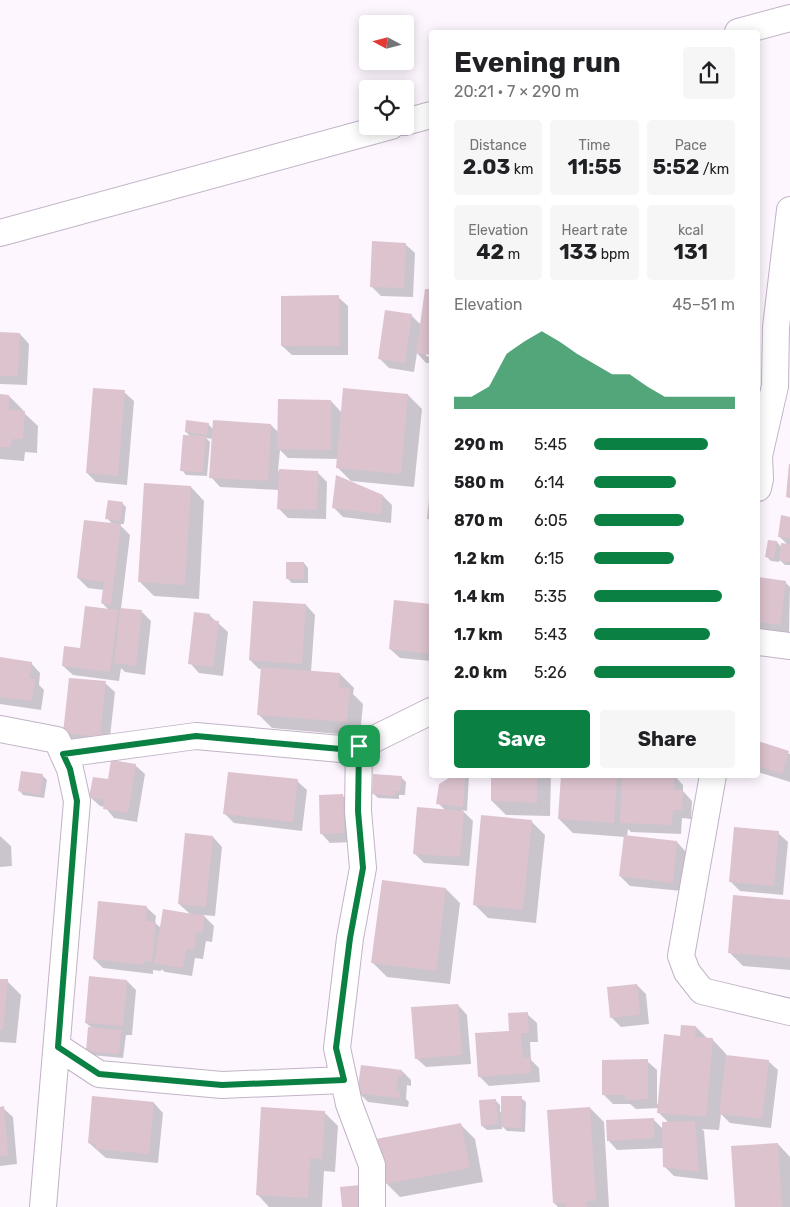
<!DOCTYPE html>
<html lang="en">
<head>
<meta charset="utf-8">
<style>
  :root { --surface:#fff; --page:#f6f6f6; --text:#202124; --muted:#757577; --accent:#0b8043 }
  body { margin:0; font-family:Rubik,sans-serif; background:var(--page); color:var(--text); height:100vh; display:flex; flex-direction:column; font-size:19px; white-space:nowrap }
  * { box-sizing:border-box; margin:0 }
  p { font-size:16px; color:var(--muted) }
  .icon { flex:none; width:28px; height:28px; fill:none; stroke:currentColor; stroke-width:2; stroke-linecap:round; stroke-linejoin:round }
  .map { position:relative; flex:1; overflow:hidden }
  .details { position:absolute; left:429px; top:30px; width:331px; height:748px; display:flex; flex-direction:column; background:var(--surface); border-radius:5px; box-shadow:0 2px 12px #0003 }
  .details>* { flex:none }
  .needle { width:32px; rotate:277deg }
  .fabs { position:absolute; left:359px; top:15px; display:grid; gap:10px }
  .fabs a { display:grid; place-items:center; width:55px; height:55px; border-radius:5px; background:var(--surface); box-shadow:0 2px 12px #0003; font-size:25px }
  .pin { position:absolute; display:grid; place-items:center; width:42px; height:42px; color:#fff; margin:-21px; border-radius:10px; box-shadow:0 2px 8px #0006 }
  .round { display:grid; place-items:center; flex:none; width:52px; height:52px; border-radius:5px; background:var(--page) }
  .overview { display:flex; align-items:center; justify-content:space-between; height:85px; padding:0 25px }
  h1 { font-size:28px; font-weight:700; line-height:38px }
  .figures { display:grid; grid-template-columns:repeat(3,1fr); gap:8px; height:85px; padding:5px 25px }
  .figures div { display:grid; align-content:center; border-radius:5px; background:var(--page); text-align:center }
  .figures b { font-size:21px; font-weight:700 }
  .figures small { font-size:14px; font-weight:400 }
  .figures p { font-size:14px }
  .chart { height:140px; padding:10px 25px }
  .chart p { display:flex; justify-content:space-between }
  .chart svg { width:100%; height:90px; margin-top:5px; fill:var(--accent); opacity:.7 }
  .button { display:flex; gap:10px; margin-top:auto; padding:10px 25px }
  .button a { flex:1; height:58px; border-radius:5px; background:var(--accent); color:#fff; font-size:20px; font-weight:700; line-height:58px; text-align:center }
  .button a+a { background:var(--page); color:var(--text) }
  ul { padding:0 25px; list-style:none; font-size:16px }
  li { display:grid; grid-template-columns:80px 60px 1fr; align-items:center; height:38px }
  li i { height:12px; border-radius:6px; background:var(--accent) }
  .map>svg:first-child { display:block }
  .shadow { fill:#0003 }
  .building { fill:#ddc3ce }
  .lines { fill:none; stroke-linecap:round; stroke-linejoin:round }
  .minor-casing { stroke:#c2b3c7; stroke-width:28 }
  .minor { stroke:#fff; stroke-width:26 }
  .route-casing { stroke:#fff; stroke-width:10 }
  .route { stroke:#0b8043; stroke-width:6 }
</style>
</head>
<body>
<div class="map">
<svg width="790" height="1207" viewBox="0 0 790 1207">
  <rect width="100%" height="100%" fill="#fdf6ff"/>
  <!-- shadow -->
  <path class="shadow" d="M405,244L415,253L413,297L381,296L371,286Z
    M426,290L431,291V354L426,353V356L431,357V363H426L417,353L414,372L389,368L380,359L411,315L421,325Z
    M338,297L348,306V355H292L282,346Z
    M0,333L20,334L29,344L27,385L0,384Z
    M124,392L134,401L127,485L96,482L87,473Z
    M0,395L9,396L23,410V412L38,426L37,453L25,452L24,461L0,459Z
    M408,395L422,409L414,487L351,481L337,467L338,459L288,458L280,450L278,471L317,472L327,482L326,519L288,518L279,509V490L220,487L211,477L213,439L206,438L210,442L207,476L186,475L182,470L190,436L186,432L208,424L213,429L271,425L279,433L331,401L342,413Z
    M191,487L204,501L199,599L154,596L140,582Z
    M383,496L392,505L391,523L343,517L334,508Z
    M122,503L126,507L124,524H119L130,535L121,609L142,612L151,621L145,675L125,672L121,668L119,681L73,675L63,666L81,649L109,610L102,603L104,590L88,588L78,578L113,525L107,518Z
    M790,518V565H785L779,559V562L771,561L766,556L769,541L777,542L782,548L788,545L779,536Z
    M304,563L308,568V583H292L287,578Z
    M758,579L785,582L790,587L789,633L758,629Z
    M395,601L431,605V661L400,658L390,649Z
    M306,605L315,615L311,672L340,674L354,688L353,694L363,704L360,736L272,728L258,714L262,669H259L250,660Z
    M209,615L228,632L223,676L199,673L190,663Z
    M0,659L31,663L40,673L39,685L44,690L41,710L0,704Z
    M105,683L115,692L109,746L74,742L64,733Z
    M758,743L790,754V782L758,772Z
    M135,765L145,774L137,822L114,818L105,807L100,806L90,797L109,780Z
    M42,775L47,780L44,798L23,795L19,790Z
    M457,775H469L467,811L462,810L473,821L469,866L424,863L415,854L445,810L438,803Z
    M493,775H551L550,816L506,815L492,801Z
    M562,775H674L683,785V791L692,801L691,819L682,818L681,834L631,832L628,829L627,837L677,842L686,852L682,891L630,886L620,876L625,837L573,833L559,819Z
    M401,777L406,782L405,795H399V799L378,798L373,793Z
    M297,781L307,790L302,831L234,823L225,814Z
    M343,796L352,805L353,842L330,843L321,833Z
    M531,821L545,835L536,923L488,918L474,904Z
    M778,833L788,842L783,895L740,891L731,882Z
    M0,836L11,846L12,866L0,867Z
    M213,837L222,847L215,916L203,915L214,926L212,942L206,941L203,959L195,958L192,976L165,972L161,969V971L153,970V974L103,968L94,959L146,907L156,916L155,923L161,928L190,914L179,904Z
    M446,889L460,903L450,984L387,977L373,963Z
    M790,901V970L743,966L729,952Z
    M0,980L7,981L21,995L16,1043L0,1042Z
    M127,981L136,990L132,1035H126L123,1058L91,1055L87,1050L92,1028L86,1023Z
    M637,985L646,994L649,1024L621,1027L612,1018Z
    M458,1005L467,1015L471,1064L426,1067L416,1058Z
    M527,1014L537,1023L538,1042H530L531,1060L539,1068L540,1082L489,1086L479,1076L510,1032Z
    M696,1027L708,1039L713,1040L726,1054V1057L768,1061L778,1070L771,1128L730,1123L721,1114L719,1130L702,1129L704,1131L708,1180L674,1176L664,1166V1148L617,1150L608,1140L653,1119L663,1129L669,1123L658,1112L659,1108L636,1109L630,1104H613L603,1094L647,1061L657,1070V1104H659L681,1037Z
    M402,1071L411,1080V1086L407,1085L406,1099L409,1102L408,1107L368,1102L359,1093Z
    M521,1098L526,1102L525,1132L507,1131L502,1126V1129L487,1130L482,1126L495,1100L500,1105V1112H502Z
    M154,1103L163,1113L158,1163L106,1158L89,1143Z
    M0,1108H3L13,1117L17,1164L0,1166Z
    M590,1108L604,1122L609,1207H558L554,1203Z
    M324,1112L338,1126L335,1172L324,1171L322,1207H269L257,1194Z
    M461,1125L475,1139L483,1182L400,1197L386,1183Z
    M778,1144L790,1157V1207H736Z"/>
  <!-- building -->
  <path class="building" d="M372,241L406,243L404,288L370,287Z
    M425,289H431V355L416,353Z
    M339,295V346H281V296Z
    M385,310L412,314L405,363L378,359Z
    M0,332L20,333L18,376H0Z
    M93,388L125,390L118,476L86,473Z
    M343,388L408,394L401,474L336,468Z
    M0,394L9,395V410L25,411L23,439H12L11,447H0Z
    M278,399L331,400V450L277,449Z
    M186,420L209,423L207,435L185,432Z
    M213,420L271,424L268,481L209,478Z
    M183,435L206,436L203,472L180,471Z
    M789,464H790V498L786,497Z
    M279,469L318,471L317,510L277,509Z
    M336,475L383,495L381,514L332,508Z
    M144,483L191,486L185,585L138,582Z
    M430,489H431V519H427Z
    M108,500L123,502L120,521L105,519Z
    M781,515L790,517V538L778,537Z
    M84,520L121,524L111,605L101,603L104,582L77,578Z
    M768,540L777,541L774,559L765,557Z
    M781,543L790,544V562L779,561Z
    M286,562H304V579H286Z
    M758,577L786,581L780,625L758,622Z
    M394,600L431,604V654L389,649Z
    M253,601L306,604L302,664L249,660Z
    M85,606L118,610L110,672L62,666L64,646L80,648Z
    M120,608L142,610L136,666L114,663Z
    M194,612L210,614L209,620L219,621L213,667L188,664Z
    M0,657L32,662L29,678L35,679L32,701L0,697Z
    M261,667L340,673L339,687L350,688L347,722L257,715Z
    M69,678L106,681L100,737L63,733Z
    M758,741L789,751L782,774L758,766Z
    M111,760L136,764L128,813L103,809L105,800L89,797L93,777L108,779Z
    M21,771L43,774L40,795L18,791Z
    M228,772L298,779L293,822L223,814Z
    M373,774L402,776L400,791H395V796L372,794Z
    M454,775H465L463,807L436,804L439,784Z
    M491,775H537V803L491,801Z
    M561,775H617L614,823L558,819Z
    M622,775H674V790H683L682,810H673L672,825L620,823Z
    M343,794L344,833L320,834L319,795Z
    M417,807L464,811L460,857L413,854Z
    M481,815L532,820L523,910L473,905Z
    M734,827L779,831L774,886L729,882Z
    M185,833L213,836L206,907L178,904Z
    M624,835L677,841L673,883L619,876Z
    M382,880L446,888L436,971L371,963Z
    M733,895L790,900V958L728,953Z
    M98,901L147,906L146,921L156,922L152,962L144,961V965L93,959Z
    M163,909L205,916L202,934L196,932L194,950L186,949L183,968L154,963Z
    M89,976L127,980L123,1026L85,1023Z
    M0,979H8L3,1030H0Z
    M637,984L640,1015L610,1018L607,987Z
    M458,1004L462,1055L415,1059L411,1007Z
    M528,1012L529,1033H521L523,1058L530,1057L531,1073L478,1077L475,1033L509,1031L508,1013Z
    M681,1025L696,1026L695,1037L713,1038L706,1117L657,1113L664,1034L680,1036Z
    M88,1027L121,1030L119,1054L86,1051Z
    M726,1055L769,1060L762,1119L719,1114Z
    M648,1059V1099L625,1100V1095H602V1060Z
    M361,1065L402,1070L401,1077H398L396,1091H400L399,1098L357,1093Z
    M92,1096L154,1102L149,1154L95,1149L96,1144L88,1143Z
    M501,1096H522L521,1128L501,1127Z
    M496,1099L498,1124L481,1126L479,1100Z
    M4,1106L8,1155L0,1156V1107Z
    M261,1107L325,1111L322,1159L310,1158L308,1198L256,1195Z
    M590,1107L596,1201H587V1207H566V1203H553L547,1110Z
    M654,1118V1138L607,1141L606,1120Z
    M695,1121L699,1172L663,1167L662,1122Z
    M461,1123L470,1168L385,1184L376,1139Z
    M778,1143L782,1207H735L731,1146Z
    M360,1185L361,1207H342L340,1187Z"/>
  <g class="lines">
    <defs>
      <path id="minor" d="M738,32L790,18
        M405,122L431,115
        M0,233L391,126
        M758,488L760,479L759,456L775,386L776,327L790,210
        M758,642L790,646
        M0,729L57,740L70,769L77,801L43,1207
        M359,746L358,811L363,868L350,938L337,1048L349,1104L372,1165V1207
        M63,754L196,736L352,750L431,711
        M713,775L681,956L687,972L702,991L790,1012
        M58,1047L99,1074L222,1085L344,1080"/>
    </defs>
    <!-- minor casing -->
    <use href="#minor" class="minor-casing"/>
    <!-- minor -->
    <use href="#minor" class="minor"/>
  </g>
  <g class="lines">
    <defs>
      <path id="route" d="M196,736L352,750L359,746L358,811L363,868L350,938L336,1048L344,1080L222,1085L99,1074L58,1047L77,801L70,769L63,754Z"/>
    </defs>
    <!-- route casing -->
    <use href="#route" class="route-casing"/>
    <!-- route -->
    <use href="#route" class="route"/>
  </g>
</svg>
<div class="fabs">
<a><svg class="needle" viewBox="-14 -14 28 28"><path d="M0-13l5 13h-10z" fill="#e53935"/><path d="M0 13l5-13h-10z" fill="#757577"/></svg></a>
<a><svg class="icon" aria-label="locate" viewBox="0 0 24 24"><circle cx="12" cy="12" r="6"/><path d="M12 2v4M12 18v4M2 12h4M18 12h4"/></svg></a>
</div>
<div class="pin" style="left:359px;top:746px;background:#1e9e55"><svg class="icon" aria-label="arrive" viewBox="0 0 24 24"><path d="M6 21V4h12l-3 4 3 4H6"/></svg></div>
<section class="details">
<div class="overview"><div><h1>Evening run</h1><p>20:21 · 7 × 290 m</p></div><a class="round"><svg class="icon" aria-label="share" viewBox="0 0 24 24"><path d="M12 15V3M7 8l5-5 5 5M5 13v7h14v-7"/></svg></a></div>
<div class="figures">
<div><p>Distance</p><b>2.03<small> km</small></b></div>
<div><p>Time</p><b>11:55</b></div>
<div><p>Pace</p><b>5:52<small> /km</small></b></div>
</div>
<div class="figures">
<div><p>Elevation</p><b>42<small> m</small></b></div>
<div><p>Heart rate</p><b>133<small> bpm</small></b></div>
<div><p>kcal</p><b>131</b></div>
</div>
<div class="chart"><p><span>Elevation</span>45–51 m</p>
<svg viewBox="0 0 160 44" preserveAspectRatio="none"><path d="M0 44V38L10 38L20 33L30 17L40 11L50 6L60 11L70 17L80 22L90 27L100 27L110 33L120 38L130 38L140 38L150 38L160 38V44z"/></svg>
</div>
<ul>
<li><b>290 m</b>5:45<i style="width:81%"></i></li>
<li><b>580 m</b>6:14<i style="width:58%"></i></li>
<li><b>870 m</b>6:05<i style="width:64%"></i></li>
<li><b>1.2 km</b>6:15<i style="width:57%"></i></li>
<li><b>1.4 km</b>5:35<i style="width:91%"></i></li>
<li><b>1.7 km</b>5:43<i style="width:82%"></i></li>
<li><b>2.0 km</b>5:26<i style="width:100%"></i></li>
</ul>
<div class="button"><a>Save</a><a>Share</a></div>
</section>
</div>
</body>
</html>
